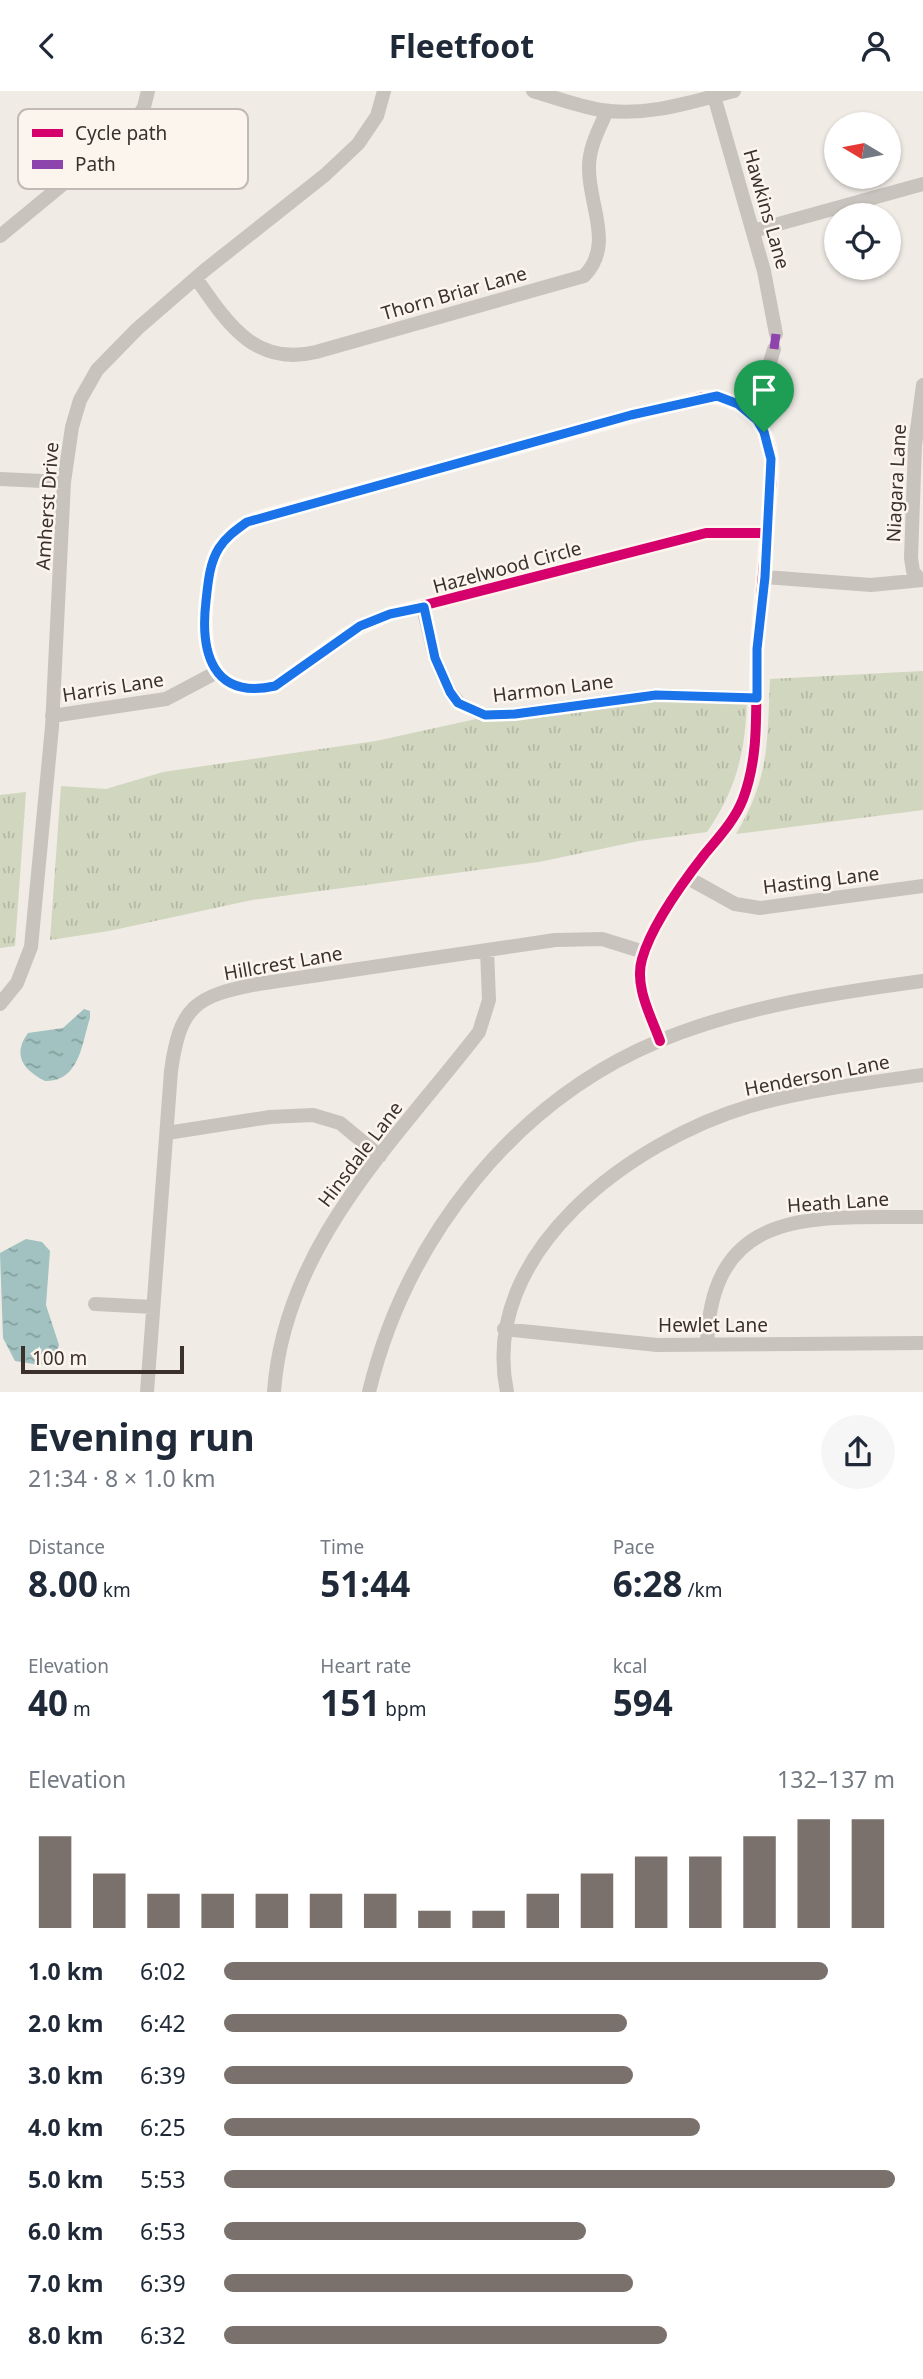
<!DOCTYPE html>
<html lang="en">
<head>
<meta charset="utf-8">
<style>
  :root { --surface:#fff; --page:#f6f6f7; --text:#1f2937; --muted:#747a83; --accent:#7a716c }
  body { margin:0; font-family:"Noto Sans",sans-serif; background:var(--page); color:var(--text); height:100vh; display:flex; flex-direction:column; font-size:26px; white-space:nowrap }
  * { box-sizing:border-box; margin:0 }
  p { font-size:23px; color:var(--muted) }
  .icon { flex:none; width:38px; height:38px; fill:none; stroke:currentColor; stroke-width:2; stroke-linecap:round; stroke-linejoin:round }
  .map { position:relative; height:1301px; overflow:hidden }
  .drawer { display:flex; flex-direction:column; background:var(--surface); flex:1 }
  .drawer>* { flex:none }
  .needle { width:46px; rotate:280deg }
  .fabs { position:absolute; left:824px; top:21px; display:grid; gap:14px }
  .fabs a { display:grid; place-items:center; width:77px; height:77px; border-radius:50%; background:var(--surface); box-shadow:0 2px 5px #0004; font-size:35px }
  .scale { position:absolute; left:21px; bottom:18px; width:163px; box-sizing:border-box; padding-left:7px; border:4px solid #3b302b; border-top:0; font-size:19px; line-height:24px; white-space:nowrap; color:#3b302b; -webkit-text-stroke:5px #fbf5ee; paint-order:stroke }
  .pin { position:absolute; display:grid; place-items:center; width:60px; height:60px; color:#fff; margin:-72px -30px; border-radius:50% 50% 50% 0; rotate:-45deg; box-shadow:0 0 7px #0007 }
  .pin .icon { rotate:45deg }
  .round { display:grid; place-items:center; flex:none; width:74px; height:74px; border-radius:37px; background:var(--page) }
  .overview { display:flex; align-items:center; justify-content:space-between; height:119px; padding:0 28px }
  h1 { font-size:38px; font-weight:700; line-height:52px }
  .figures { display:grid; grid-template-columns:repeat(3,1fr); gap:10px; height:119px; padding:7px 28px }
  .figures div { display:grid; align-content:center }
  .figures b { font-size:35px; font-weight:700 }
  .figures small { font-size:19px; font-weight:400 }
  .figures p { font-size:19px }
  .chart { height:196px; padding:14px 28px }
  .chart p { display:flex; justify-content:space-between }
  .chart svg { width:100%; height:126px; margin-top:7px; stroke:var(--accent); stroke-width:6 }
  ul { padding:0 28px; list-style:none; font-size:23px }
  li { display:grid; grid-template-columns:112px 84px 1fr; align-items:center; height:52px }
  li i { height:18px; border-radius:9px; background:var(--accent) }
  header { display:flex; justify-content:space-between; align-items:center; height:91px; padding:0 28px; background:var(--surface); font-size:32px; font-weight:700 }
  .map>svg:first-child { display:block }
  .grass { fill:url(#grass-tufts) }
  .water { fill:url(#water-ripples) }
  .lines { fill:none; stroke-linecap:round; stroke-linejoin:round }
  .minor { stroke:#c9c3be; stroke-width:14 }
  .quiet { stroke:#8e44ad; stroke-width:9; stroke-dasharray:18 9; stroke-linecap:butt }
  .cycleway-casing { stroke:#fbf5ee; stroke-width:15 }
  .cycleway { stroke:#d6006c; stroke-width:10 }
  .route-casing { stroke:#fff; stroke-width:14 }
  .route { stroke:#1a73e8; stroke-width:9 }
  .labels { text-anchor:middle; dominant-baseline:central; stroke-width:5; stroke-linejoin:round; paint-order:stroke }
  .street-label { font-size:19px; fill:#3b302b; stroke:#fbf5ee }
  .key { fill:#fbf5ee; stroke:#c1bab4; stroke-width:2 }
  .key-label { font-size:19px; fill:#3b302b }
</style>
</head>
<body>
<header><svg class="icon" aria-label="back" viewBox="0 0 24 24"><path d="M15 5l-7 7 7 7"/></svg>Fleetfoot<svg class="icon" aria-label="person" viewBox="0 0 24 24"><circle cx="12" cy="8" r="4"/><path d="M4 21q1-7 8-7t8 7"/></svg></header>
<div class="map">
<svg width="923" height="1301" viewBox="0 0 923 1301">
  <defs>
    <pattern id="grass-tufts" width="24" height="20" patternUnits="userSpaceOnUse" patternTransform="scale(1.75)"><rect width="24" height="20" fill="#d1d6bf"/><path d="M3 7l-1-3M5 7V3M7 7l1-3M15 17l-1-3M17 17v-4M19 17l1-3" fill="none" stroke="#b4b8a4"/></pattern>
    <pattern id="water-ripples" width="26" height="14" patternUnits="userSpaceOnUse" patternTransform="scale(1.75)"><rect width="26" height="14" fill="#a1c2c1"/><path d="M2 4q2-2 4 0t4 0M15 11q2-2 4 0t4 0" fill="none" stroke="#849e9d"/></pattern>
  </defs>
  <rect width="100%" height="100%" fill="#f0ebe5"/>
  <!-- grass -->
  <path class="grass" d="M923,580V719L736,743C770,686 767,652 770,588Z
    M641,606L747,609C745,662 737,697 707,741L639,750L539,771L252,809L109,840L50,849L61,695L106,698L163,681L376,650L499,623Z
    M26,701L15,855L0,857V704Z"/>
  <!-- water -->
  <path class="water" d="M84,918L90,920V927C82,951 80,991 45,990C23,979 12,964 28,942L63,937Z
    M26,1148L42,1151L50,1160L46,1214L59,1254L54,1270L40,1274L15,1270L3,1247L0,1162Z"/>
  <g class="lines">
    <!-- minor -->
    <path class="minor" d="M533,0C556,7 578,15 601,19C647,26 690,11 734,0
      M714,5L764,180L776,243
      M753,140L923,93
      M0,145L131,37L144,16L148,0
      M196,187C227,232 255,276 316,261L584,185C615,154 588,113 589,76C589,56 599,38 607,20
      M743,316L764,291L774,258
      M0,388L64,391
      M765,486L871,494L923,489
      M920,489L913,480L911,467L915,354L923,294
      M423,516L435,567L450,601L459,612L484,624L515,623L656,604L757,607
      M52,625L166,608L217,581
      M688,787L735,813L760,817L923,795
      M0,913L17,892L31,856L52,636L64,391L72,336L80,309L97,279L137,238L205,179L325,84L358,53L377,25L384,0
      M660,950C651,925 634,895 642,868C651,836 683,791 704,764C718,747 735,729 743,708C763,655 753,599 758,545C761,506 764,467 768,429C770,404 776,374 768,350C757,321 733,305 703,306L261,426C247,431 234,437 225,449C211,464 209,486 207,505C201,556 208,610 275,595L345,544L390,523L706,442H767
      M167,1042L270,1026L313,1024L340,1032L380,1065
      M95,1213L153,1216
      M504,1238L657,1254L923,1252
      M707,1254C711,1112 817,1127 923,1126
      M147,1301L171,980C180,915 195,905 258,893L555,849L602,848L644,861
      M274,1301C284,1155 394,1051 479,941L489,909L487,859
      M369,1301C406,1148 513,1011 659,950C743,915 834,902 923,890
      M507,1301C478,1161 632,1050 750,1015C806,999 865,992 923,984"/>
    <!-- quiet -->
    <path class="quiet" d="M774,258L776,243"/>
    <defs>
      <path id="cycleway" d="M660,950C651,925 634,895 642,868C651,836 683,791 704,764C718,747 735,729 743,708C763,655 753,599 758,545C761,506 764,467 768,429C770,404 776,374 768,350C757,321 733,305 703,306L261,426C247,431 234,437 225,449C211,464 209,486 207,505C201,556 208,610 275,595L345,544L390,523L706,442H767"/>
    </defs>
    <!-- cycleway casing -->
    <use href="#cycleway" class="cycleway-casing"/>
    <!-- cycleway -->
    <use href="#cycleway" class="cycleway"/>
  </g>
  <g class="lines">
    <defs>
      <path id="route" d="M717,305L738,313L757,329L764,341L771,368L765,486L757,558V607L656,604L515,623L485,624L458,612L450,601L435,567L424,516L390,523L360,535L275,595C212,609 200,561 206,510C208,493 209,473 219,457C226,446 236,439 247,431L631,324Z"/>
    </defs>
    <!-- route casing -->
    <use href="#route" class="route-casing"/>
    <!-- route -->
    <use href="#route" class="route"/>
  </g>
  <g class="labels">
    <!-- street labels -->
    <g class="street-label">
      <text transform="translate(767 118) rotate(74)">Hawkins Lane</text>
      <text transform="translate(454 202) rotate(-16)">Thorn Briar Lane</text>
      <text transform="translate(896 392) rotate(-87)">Niagara Lane</text>
      <text transform="translate(47 415) rotate(-86)">Amherst Drive</text>
      <text transform="translate(507 476) rotate(-15)">Hazelwood Circle</text>
      <text transform="translate(113 596) rotate(-9)">Harris Lane</text>
      <text transform="translate(553 597) rotate(-7)">Harmon Lane</text>
      <text transform="translate(821 789) rotate(-7)">Hasting Lane</text>
      <text transform="translate(283 872) rotate(-10)">Hillcrest Lane</text>
      <text transform="translate(817 984) rotate(-11)">Henderson Lane</text>
      <text transform="translate(360 1063) rotate(-53)">Hinsdale Lane</text>
      <text transform="translate(838 1111) rotate(-4)">Heath Lane</text>
      <text x="713" y="1234">Hewlet Lane</text>
    </g>
  </g>
  <!-- legend -->
  <rect x="18" y="18" width="230" height="80" rx="10" class="key"/>
  <rect x="32" y="38" width="31" height="8" fill="#d6006c"/>
  <rect x="32" y="69" width="31" height="9" fill="#8e44ad"/>
  <g class="key-label">
    <text x="75" y="49">Cycle path</text>
    <text x="75" y="80">Path</text>
  </g>
</svg>
<div class="fabs">
<a><svg class="needle" viewBox="-14 -14 28 28"><path d="M0-13l5 13h-10z" fill="#e53935"/><path d="M0 13l5-13h-10z" fill="#747a83"/></svg></a>
<a><svg class="icon" aria-label="locate" viewBox="0 0 24 24"><circle cx="12" cy="12" r="6"/><path d="M12 2v4M12 18v4M2 12h4M18 12h4"/></svg></a>
</div>
<div class="scale">100 m</div>
<div class="pin" style="left:764px;top:341px;background:#1e9e55"><svg class="icon" aria-label="arrive" viewBox="0 0 24 24"><path d="M6 21V4h12l-3 4 3 4H6"/></svg></div>
</div>
<section class="drawer">
<div class="overview"><div><h1>Evening run</h1><p>21:34 · 8 × 1.0 km</p></div><a class="round"><svg class="icon" aria-label="share" viewBox="0 0 24 24"><path d="M12 15V3M7 8l5-5 5 5M5 13v7h14v-7"/></svg></a></div>
<div class="figures">
<div><p>Distance</p><b>8.00<small> km</small></b></div>
<div><p>Time</p><b>51:44</b></div>
<div><p>Pace</p><b>6:28<small> /km</small></b></div>
</div>
<div class="figures">
<div><p>Elevation</p><b>40<small> m</small></b></div>
<div><p>Heart rate</p><b>151<small> bpm</small></b></div>
<div><p>kcal</p><b>594</b></div>
</div>
<div class="chart"><p><span>Elevation</span>132–137 m</p>
<svg viewBox="0 0 160 44" preserveAspectRatio="none"><path d="M5 44V12M15 44V25M25 44V32M35 44V32M45 44V32M55 44V32M65 44V32M75 44V38M85 44V38M95 44V32M105 44V25M115 44V19M125 44V19M135 44V12M145 44V6M155 44V6"/></svg>
</div>
<ul>
<li><b>1.0 km</b>6:02<i style="width:90%"></i></li>
<li><b>2.0 km</b>6:42<i style="width:60%"></i></li>
<li><b>3.0 km</b>6:39<i style="width:61%"></i></li>
<li><b>4.0 km</b>6:25<i style="width:71%"></i></li>
<li><b>5.0 km</b>5:53<i style="width:100%"></i></li>
<li><b>6.0 km</b>6:53<i style="width:54%"></i></li>
<li><b>7.0 km</b>6:39<i style="width:61%"></i></li>
<li><b>8.0 km</b>6:32<i style="width:66%"></i></li>
</ul>
</section>
</body>
</html>
